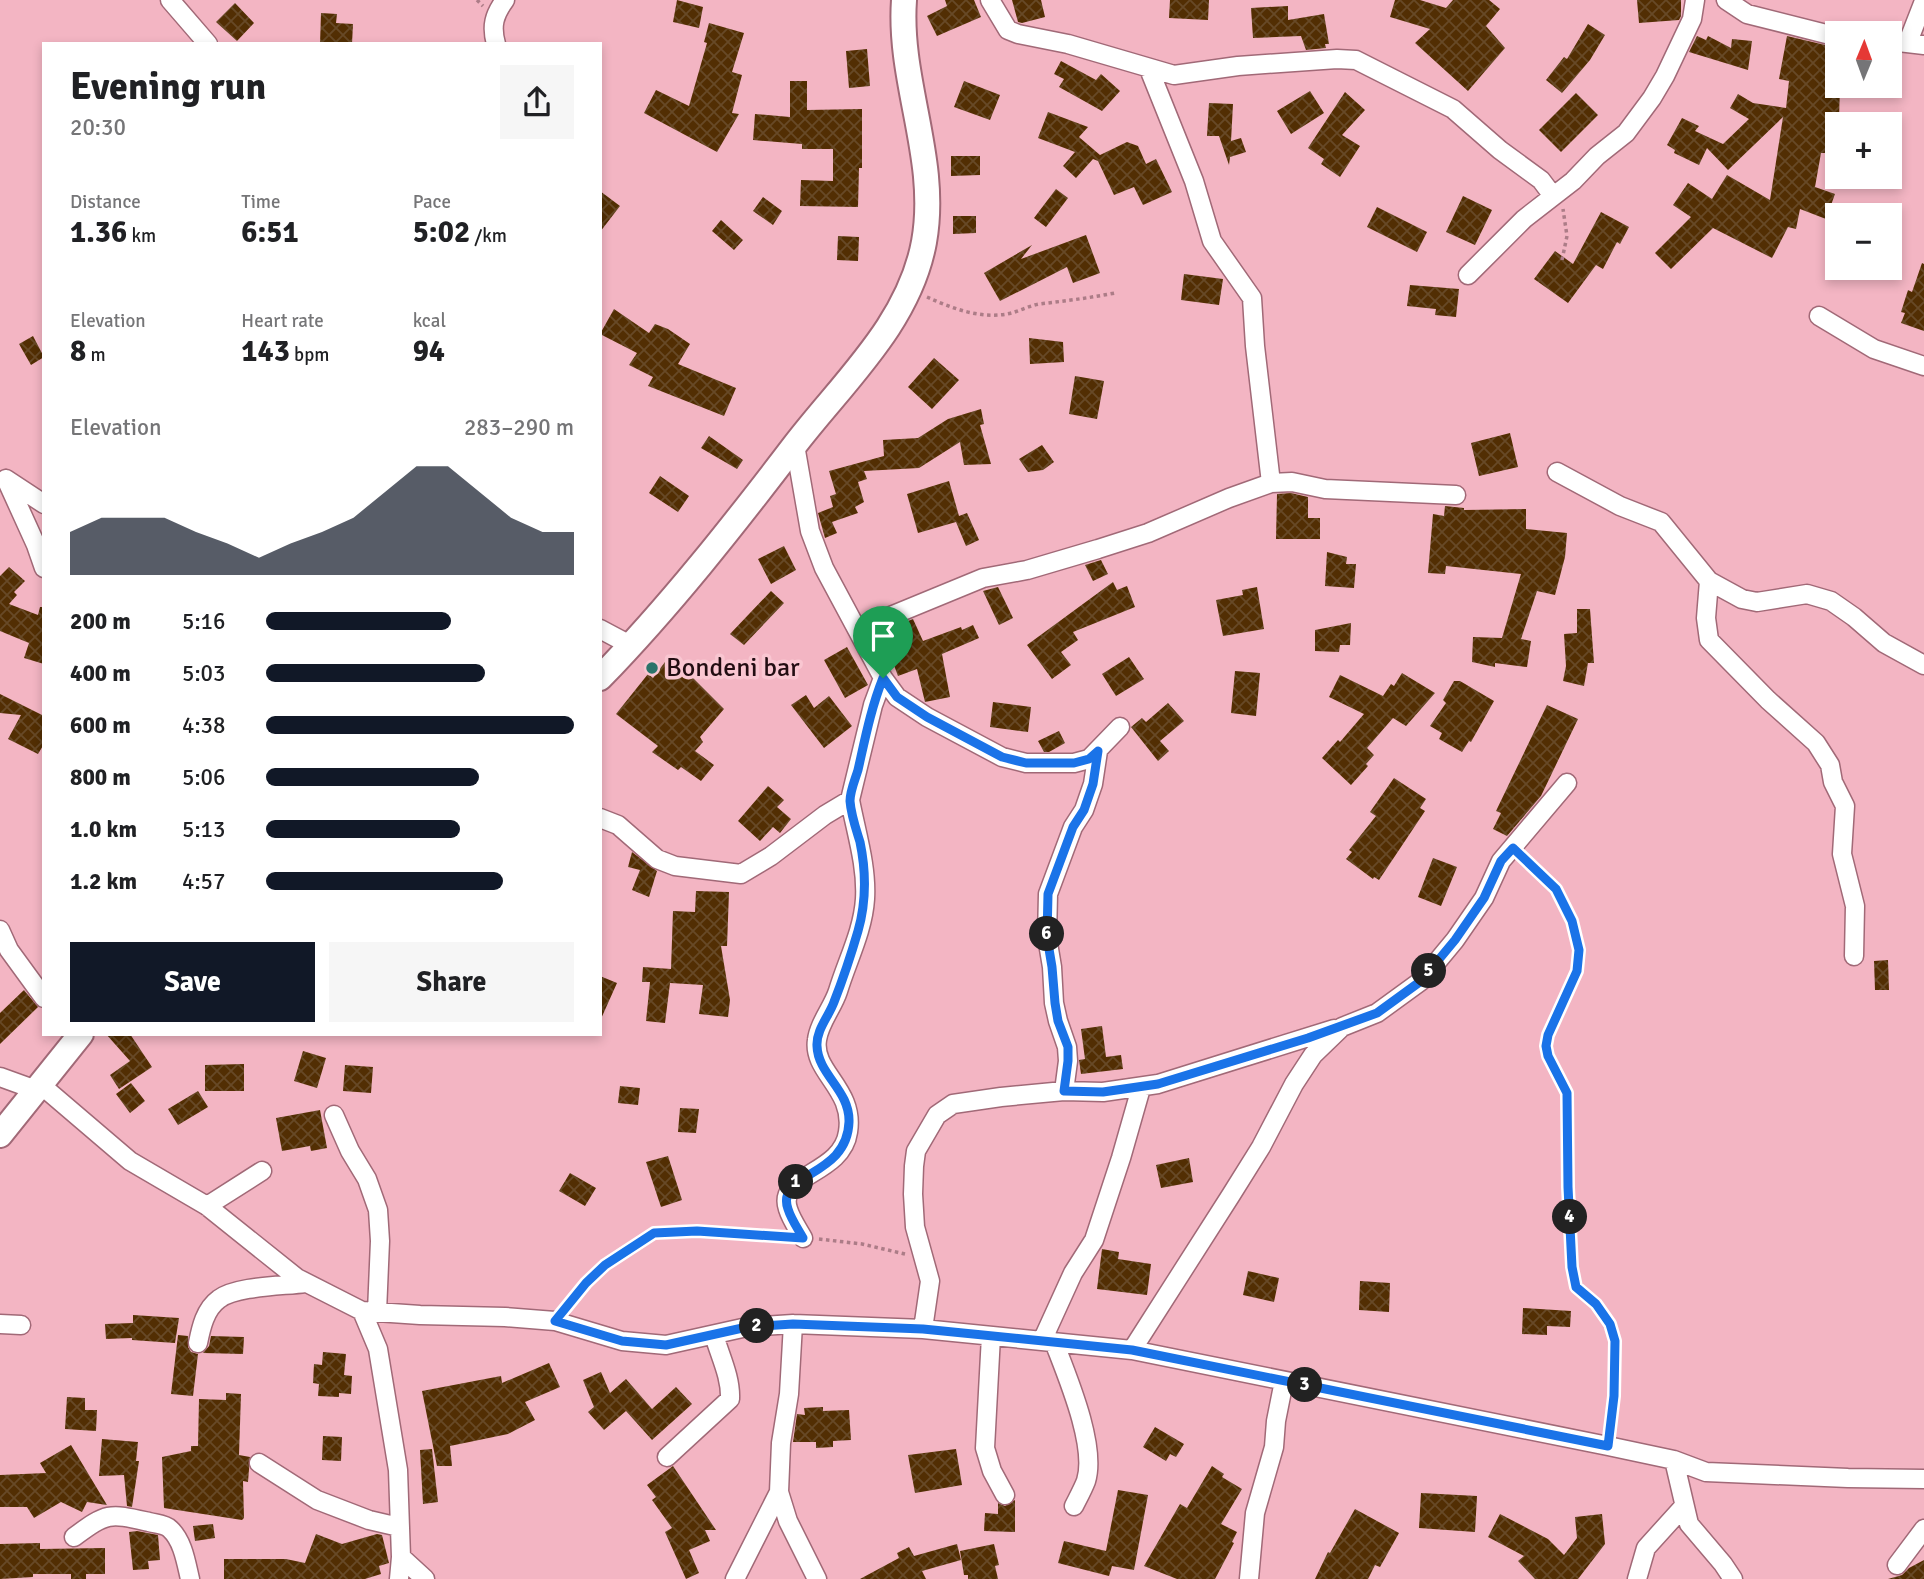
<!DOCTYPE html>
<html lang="en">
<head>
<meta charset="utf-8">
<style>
  :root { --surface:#fff; --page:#f6f6f6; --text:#202124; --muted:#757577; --accent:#111827 }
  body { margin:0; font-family:Signika,sans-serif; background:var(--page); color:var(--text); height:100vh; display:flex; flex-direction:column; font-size:26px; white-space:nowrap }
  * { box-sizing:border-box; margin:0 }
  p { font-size:23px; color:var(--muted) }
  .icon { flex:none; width:38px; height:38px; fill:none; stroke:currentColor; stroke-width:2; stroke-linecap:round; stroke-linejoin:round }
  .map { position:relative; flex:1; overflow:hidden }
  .sheet { position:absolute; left:42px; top:42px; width:560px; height:994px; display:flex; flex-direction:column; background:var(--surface); border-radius:0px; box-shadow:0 4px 10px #0003 }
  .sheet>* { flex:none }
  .needle { width:46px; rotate:1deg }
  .tools { position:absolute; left:1825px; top:21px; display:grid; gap:14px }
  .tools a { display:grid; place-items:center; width:77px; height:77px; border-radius:0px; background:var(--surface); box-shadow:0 4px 10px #0003; font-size:35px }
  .pin { position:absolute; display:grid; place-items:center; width:60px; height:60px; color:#fff; margin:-72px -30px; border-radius:50% 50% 50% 0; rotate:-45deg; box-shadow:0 0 7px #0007 }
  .pin .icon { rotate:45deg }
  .km { position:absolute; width:35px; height:35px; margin:-18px; border-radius:50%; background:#222; color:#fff; font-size:19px; line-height:35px; text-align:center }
  .round { display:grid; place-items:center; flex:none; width:74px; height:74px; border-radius:0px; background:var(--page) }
  .head { display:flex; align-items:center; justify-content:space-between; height:119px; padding:0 28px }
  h1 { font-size:38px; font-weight:800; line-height:52px }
  .metrics { display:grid; grid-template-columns:repeat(3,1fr); gap:10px; height:119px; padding:7px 28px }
  .metrics div { display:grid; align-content:center }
  .metrics b { font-size:30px; font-weight:800 }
  .metrics small { font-size:19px; font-weight:400 }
  .metrics p { font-size:19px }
  .chart { height:196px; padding:14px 28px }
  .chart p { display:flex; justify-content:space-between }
  .chart svg { width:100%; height:126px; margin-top:7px; fill:var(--accent); opacity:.7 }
  .cta { display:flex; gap:14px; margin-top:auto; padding:14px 28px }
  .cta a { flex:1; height:80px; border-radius:0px; background:var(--accent); color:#fff; font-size:28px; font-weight:800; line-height:80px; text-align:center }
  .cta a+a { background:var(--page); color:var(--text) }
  ul { padding:0 28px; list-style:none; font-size:23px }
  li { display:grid; grid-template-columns:112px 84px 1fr; align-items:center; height:52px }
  li i { height:18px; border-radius:9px; background:var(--accent) }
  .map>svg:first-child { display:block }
  .building { fill:url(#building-cross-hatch) }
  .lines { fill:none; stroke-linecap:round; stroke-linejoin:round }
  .street-casing { stroke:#a16977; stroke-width:21 }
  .secondary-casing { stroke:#a16977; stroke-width:28 }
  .path { stroke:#ac7c87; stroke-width:3.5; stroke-dasharray:3.5 3.5; stroke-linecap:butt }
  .street { stroke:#fff; stroke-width:18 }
  .secondary { stroke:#fff; stroke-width:24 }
  .route-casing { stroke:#fff; stroke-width:14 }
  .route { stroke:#1a73e8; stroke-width:9 }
  .poi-dot { fill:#2c736a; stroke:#f9c6d1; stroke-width:2.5 }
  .labels { text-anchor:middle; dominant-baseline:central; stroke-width:7; stroke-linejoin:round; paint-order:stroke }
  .poi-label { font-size:26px; fill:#220d12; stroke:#f9c6d1; text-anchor:start }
</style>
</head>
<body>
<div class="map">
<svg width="1924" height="1579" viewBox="0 0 1924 1579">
  <defs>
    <pattern id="building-cross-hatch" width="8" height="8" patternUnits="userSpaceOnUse" patternTransform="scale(1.75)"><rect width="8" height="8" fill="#522e03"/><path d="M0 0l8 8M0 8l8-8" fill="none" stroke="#674927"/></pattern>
  </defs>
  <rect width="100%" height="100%" fill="#f3b5c3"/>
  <!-- building -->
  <path class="building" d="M677,0L703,7L699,28L673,22Z
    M945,0H974L981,17L937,36L927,16L947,6Z
    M1012,0H1041L1045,17L1022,23L1018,22Z
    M1170,0H1209L1208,20L1169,18Z
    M1395,0H1420L1446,8L1453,0H1489L1500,9L1486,26L1505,48L1468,91L1415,43L1430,29L1390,17Z
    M1637,0H1681V16L1679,20L1639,23Z
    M235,3L254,23L237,41L216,22Z
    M1288,6V20L1324,14L1329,44H1325L1326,48L1306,50L1301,36L1253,38L1251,8Z
    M321,13L337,14L336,23L353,24L352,44H320Z
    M709,23L744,33L732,72L742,75L732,113L739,114L717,152L644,113L656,90L689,106L707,43L704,42Z
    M1588,24L1605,35L1590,60L1562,93L1546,80L1564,57L1567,59Z
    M1697,36L1706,40L1708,36L1731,48L1732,39L1752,41L1748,70L1689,52Z
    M1787,36L1838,48V86H1840L1838,153H1821L1815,187L1835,194L1826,219L1800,209L1796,229L1788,227L1772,258L1713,228L1671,269L1655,253L1691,217L1673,205L1688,183L1712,199L1727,175L1770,200L1783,117L1728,170L1707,148L1699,165L1674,153L1675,150L1667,145L1682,118L1699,126L1695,131L1723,144L1749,119L1730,108L1738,94L1753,103L1786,108L1789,81L1779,79Z
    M867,49L870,86L849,88L846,51Z
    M1061,61L1096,80L1101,74L1120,91L1102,111L1059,87L1064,79L1054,74Z
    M790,81H807V110L862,109V168H859L858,207L800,206L801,180L833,181V149H802V144L753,140L755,114L790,117Z
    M964,81L1000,95L990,120L954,107Z
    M1310,91L1324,113L1291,134L1277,111Z
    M1345,92L1365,110L1342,135L1360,146L1340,177L1321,164L1324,159L1308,148Z
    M1576,93L1598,115L1561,152L1539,130Z
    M1209,103L1233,104L1231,141L1241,138L1246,152L1230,157L1229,165L1219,136H1207Z
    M1048,112L1088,127L1079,137L1100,155L1127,142L1138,146L1146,164L1156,159L1172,192L1143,205L1134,187L1114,195L1098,161L1093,159L1076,178L1063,166L1075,152L1038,138Z
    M951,156H980V175L951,176Z
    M1056,189L1068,198L1046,227L1034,218Z
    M600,191L620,206L600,232Z
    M1463,196L1492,210L1475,245L1446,232Z
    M763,197L782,211L773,225L753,211Z
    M1377,207L1427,232L1417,252L1367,227Z
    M1601,212L1629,227L1620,244L1617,242L1603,269L1596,265L1568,303L1534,279L1555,251L1573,264Z
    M953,216H976V233L953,234Z
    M721,220L743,240L734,250L712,231Z
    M1086,235L1100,273L1073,283L1067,267L1000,301L984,273L1032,245L1021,259Z
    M838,236L859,237L858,261L837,260Z
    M1922,263L1924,264V331L1901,323L1905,313L1901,312L1908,290L1912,292Z
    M1184,274L1223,279L1219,305L1181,300Z
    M1410,285L1459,289L1456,317L1435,315L1436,309L1407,306Z
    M614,309L649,333L655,324L668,329L690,344L678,364L736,388L724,416L648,386L653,377L629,365L637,353L600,334Z
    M33,336L44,357L31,365L19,344Z
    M1029,338L1063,342L1064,362L1030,364Z
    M934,358L959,380L932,409L908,387Z
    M1075,376L1104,381L1097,419L1069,414Z
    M981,409L984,424L980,425L991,464L964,465L960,442L919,468L864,471L867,479L858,482L864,502L855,507L858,513L832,522L837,533L825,538L818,513L833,507L830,496L836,494L829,471L884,456L883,440L918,438L948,419Z
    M1510,433L1518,467L1479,476L1471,443Z
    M709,436L743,460L737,469L701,448Z
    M1042,445L1054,462L1043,470L1028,472L1019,459Z
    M660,476L689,496L678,512L649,493Z
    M949,481L959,516L967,513L979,540L966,546L956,522L918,533L907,494Z
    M1291,493L1308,497V518H1320V539H1276L1277,494Z
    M1445,506L1464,508V510L1526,509V529L1567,533L1565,557L1555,595L1537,591L1521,639L1531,641L1527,667L1495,663V667L1472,662L1473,637L1502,638L1521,574L1446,566L1445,574L1428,573L1433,514L1444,516Z
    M784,546L796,570L771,584L758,559Z
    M1327,552L1347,557L1346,564H1356L1354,588L1325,586Z
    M1101,560L1108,574L1093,581L1085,565Z
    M9,567L25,581L14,592L17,595L9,604L38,615L40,607H44V664L24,658L29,643L0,631V576Z
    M1113,582L1117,590L1127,586L1135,607L1073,632L1078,640L1061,652L1071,665L1052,679L1027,645Z
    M998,587L1013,618L999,625L983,591Z
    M1257,587L1264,629L1223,636L1216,600L1243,595L1242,590Z
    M771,591L784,603L744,645L730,634Z
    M1577,609H1590L1594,663H1588L1584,686L1563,681L1566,666L1564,634L1577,633Z
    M913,619L923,641L961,627L962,630L973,625L979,638L942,654L950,697L925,702L917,669L898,676L886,644H884L879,633Z
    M1351,623L1350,645H1340L1339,652L1315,651V630Z
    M847,647L868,685L845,698L824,660Z
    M1129,657L1144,679L1116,696L1102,674Z
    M668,658L694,679L724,709L700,737L703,742L695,751L714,765L701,781L681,767L678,770L652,752L658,746L616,714L648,674L653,678Z
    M1235,671L1260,673L1256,716L1231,713Z
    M1402,673L1435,693L1406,726L1393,718L1367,748L1374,755L1366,764L1368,766L1351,785L1322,758L1338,740L1340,742L1364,714L1329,697L1340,675L1383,696L1391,684L1394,686Z
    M1454,681H1460L1494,701L1471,742L1469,741L1462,752L1439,739L1442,733L1430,726L1446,703L1443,700Z
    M0,694L44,716V744L38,754L8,739L21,715L0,713Z
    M806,695L814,708L829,696L852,726L824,748L791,705Z
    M993,702L1031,707L1028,732L990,727Z
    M1168,703L1184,721L1160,741L1169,751L1158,761L1131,727L1142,718L1146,722Z
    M1547,705L1578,719L1541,796L1507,836L1493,829L1501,813L1496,811Z
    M1059,731L1065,743L1049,752H1044L1038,741Z
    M1394,778L1426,799L1420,808L1425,811L1379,880L1374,877L1373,879L1346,859L1352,852L1349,850L1376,816L1370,812Z
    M768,786L784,800L777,807L791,819L780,833L773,827L760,841L738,821Z
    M632,852L657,871L649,897L632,890L640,870L628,867Z
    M1433,858L1457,867L1441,906L1418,897Z
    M696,891L729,892L727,946H721L730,1000L728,1017L699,1014L703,985L670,983L665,1023L646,1021L650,982H642L643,967L671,969L673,911L695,912Z
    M1888,960L1889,990H1875L1874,961Z
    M600,976L617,983L600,1021Z
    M24,990L38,1007L0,1044V1013Z
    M1102,1026L1106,1057L1121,1055L1123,1069L1081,1074L1079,1060L1085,1059L1081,1029Z
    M106,1034H130L152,1067L119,1089L110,1075L130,1061Z
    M303,1051L326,1058L317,1088L294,1081Z
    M244,1064V1091H205V1065Z
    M345,1065L373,1067L371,1093L343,1091Z
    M131,1083L145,1101L130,1113L116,1094Z
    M620,1086L640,1088L638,1105L618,1103Z
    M198,1091L208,1107L178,1125L168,1109Z
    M680,1108L699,1109L696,1133L678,1132Z
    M320,1110L327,1148L311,1151L310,1146L282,1151L276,1118Z
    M668,1156L682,1200L661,1207L646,1162Z
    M1189,1158L1193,1182L1161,1188L1156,1165Z
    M570,1173L596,1188L585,1206L559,1191Z
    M1102,1249L1119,1252L1118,1259L1151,1264L1147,1295L1097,1289Z
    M1248,1271L1279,1278L1274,1302L1243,1295Z
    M1360,1281L1390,1283L1389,1312L1359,1310Z
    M1523,1308L1571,1311L1570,1327L1547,1326V1335L1522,1334Z
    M133,1315L179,1318L175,1343L132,1340V1338L106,1339L105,1324L133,1323Z
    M178,1335L188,1336V1347L191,1352L198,1354L193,1396L171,1394Z
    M211,1336L244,1337L243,1354L203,1353L209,1346Z
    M323,1352L346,1354L344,1375L352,1376L351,1394L339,1393V1397L318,1396L319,1384L313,1383L314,1364L322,1365Z
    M549,1363L560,1387L525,1402L535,1420L508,1434L450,1446L452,1466H437L422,1391L501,1376L502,1383Z
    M601,1372L610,1393L626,1379L652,1409L676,1387L692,1404L652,1440L626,1411L604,1430L588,1412L594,1407L583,1380Z
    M226,1393L241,1394L239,1455L250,1457L248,1482L243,1481L244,1518L242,1520L164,1508L162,1457L191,1451V1446H198L199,1399L226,1400Z
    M67,1397L85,1398V1410H97L96,1431L65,1429Z
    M823,1407V1411L849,1410L851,1440L833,1441V1447L816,1448V1442H793L797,1414L805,1415L804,1408Z
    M1155,1427L1184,1444L1176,1457L1170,1454L1166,1461L1143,1447Z
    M323,1436L342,1437L341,1461L322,1460Z
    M102,1439L138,1442L136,1461H139L132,1507L127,1506L124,1475L99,1476Z
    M71,1445L107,1505L87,1502L82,1512L61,1502L34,1518L27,1507H0V1475L46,1473L40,1463Z
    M432,1449L438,1502L423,1504L420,1450Z
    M956,1449L962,1485L915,1493L908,1455Z
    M673,1466L716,1530H705L710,1541L689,1550L699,1573L686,1579L665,1532L672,1528L652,1500L656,1497L647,1485Z
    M1212,1466L1224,1474L1222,1477L1242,1489L1221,1524L1237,1532L1232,1542L1234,1543L1215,1579H1177L1144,1566L1180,1504L1187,1508Z
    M1118,1490L1148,1495L1134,1570L1112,1566L1109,1576L1058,1563L1064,1541L1106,1551Z
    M1421,1493L1477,1496L1475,1532L1419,1528Z
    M1015,1500V1532L984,1531L985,1513L998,1514V1503L1005,1506Z
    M1355,1509L1399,1533L1380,1567L1375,1565L1368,1579H1315L1328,1552L1330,1553Z
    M1500,1514L1548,1539L1564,1555L1577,1538L1575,1517L1602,1514L1605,1544L1578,1579H1535L1518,1561L1524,1556L1488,1537Z
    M213,1524L215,1538L195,1541L193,1526Z
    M137,1531L158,1535L160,1560L148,1561L149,1569L133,1570L129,1532Z
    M316,1534L342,1544L377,1534L382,1535L389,1563L379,1566L381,1574L365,1579H224V1559H286L305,1563Z
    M40,1543V1549L105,1548V1574H86V1579H71V1574H33V1577L0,1579V1544Z
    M957,1544L961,1560L922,1571L926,1579H860L899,1558L897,1553L909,1547L914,1556Z
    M994,1544L999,1565L995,1566L998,1579H968V1575H964L960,1551Z
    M1924,1560V1579H1888L1902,1575L1909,1568Z"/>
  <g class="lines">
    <defs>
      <path id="street" d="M170,0L208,44
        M990,0L1008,30L1018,34L1068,44L1174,75L1238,66L1337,59L1356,60L1453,109L1500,150L1541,180L1553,196
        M1726,0L1747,14L1838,37
        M1890,41L1924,45
        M1908,42L1924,1
        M496,44C491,26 494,15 505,0
        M1149,69L1194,181L1212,241L1252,298L1255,346L1271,483
        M1468,275L1524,219L1573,181L1597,156L1626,133L1652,98L1665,76L1692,19L1695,0
        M1819,316L1874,349L1924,366
        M795,445L810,531L824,568L883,678L897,697L927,717L1002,757L1026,763H1074L1089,759L1120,727
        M1557,472L1620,506L1661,522L1709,581L1742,599L1757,602L1807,594L1831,601L1854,617L1884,643L1924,665
        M6,479L36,545L44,568
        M6,479L44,504
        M1709,581L1706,618L1709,640L1768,700L1816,743L1830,765L1833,782L1845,806L1842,854L1855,906L1854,956
        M600,629L632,646
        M859,629L983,578L1027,570L1098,549L1148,533L1229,498L1271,483L1292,482L1325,489L1456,495
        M600,818L618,825L657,859L675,866L741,874L771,856L825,815L850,800L873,705L883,678
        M0,930L9,950L44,998
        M0,1077L36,1090
        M41,1085L130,1161L207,1206L297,1278L362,1311L420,1315L505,1317L555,1321L622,1341L666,1345L747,1327L793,1324L923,1329L1132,1350L1608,1446L1674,1460L1706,1472L1848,1478L1924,1479
        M1064,1091L1068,1061L1067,1047L1058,1021L1054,1003L1052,967L1047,937L1048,894L1073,827L1084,810L1093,784L1098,751
        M334,1115L350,1151L367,1179L378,1210L380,1241L377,1312
        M207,1206L262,1171
        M803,1238C798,1229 791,1219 788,1209C776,1174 842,1175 848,1132C855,1089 812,1072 817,1040C819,1023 833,1007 838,991C847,961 863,931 865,899C867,866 856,832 850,800
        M362,1311L378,1349L398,1470L401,1557L399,1579
        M0,1324L21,1325
        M793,1324L789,1394L781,1443L779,1492L788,1521L817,1579
        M923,1329L930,1281L915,1227L913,1194L914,1166L916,1151L937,1115L953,1104L1001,1097L1064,1091L1103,1092L1158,1084L1334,1029
        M991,1336L985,1448L992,1471L1005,1495
        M1042,1341L1073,1273L1094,1240L1121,1158L1141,1088
        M1054,1342C1067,1376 1097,1446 1086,1481C1083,1489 1078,1498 1074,1506
        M198,1343C201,1328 205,1309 219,1299C236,1286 283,1286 305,1283
        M1132,1350L1231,1195L1261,1147L1294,1084L1313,1055L1342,1027L1377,1013L1421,981L1455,940L1484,898L1501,861L1567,783
        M667,1457L730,1399C731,1377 720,1356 714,1335
        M1674,1460L1689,1524L1723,1564L1733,1579
        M259,1463L317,1500L369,1520L399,1527
        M74,1537C108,1512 109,1513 149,1522C156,1524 165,1524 170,1529C183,1541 186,1562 190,1579
        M401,1557L425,1579
        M1897,1565L1924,1529
        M735,1579L779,1492
        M1249,1579L1255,1513L1274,1447L1276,1421L1284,1381
        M1637,1579L1646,1548L1684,1506"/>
      <path id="secondary" d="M600,678C670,606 733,526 794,446C842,383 909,324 924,242C939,159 898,82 904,0
        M0,1135L81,1034"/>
    </defs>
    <!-- street casing -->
    <use href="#street" class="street-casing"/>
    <!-- secondary casing -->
    <use href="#secondary" class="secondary-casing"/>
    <!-- path -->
    <path class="path" d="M477,0L483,6
      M1562,260L1567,236L1563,209
      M927,297C951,308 980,319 1007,314C1018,312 1028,306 1039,304C1065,301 1089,298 1115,293
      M1524,859L1556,889L1572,921L1579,950L1577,971L1548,1036L1546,1046L1548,1056L1567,1093L1568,1187L1572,1267L1576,1287L1596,1304L1610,1324L1615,1341L1614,1397L1610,1430
      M819,1239L862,1244L905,1254
      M567,1306L605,1265L654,1233L697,1231L784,1237"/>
    <!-- street -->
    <use href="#street" class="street"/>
    <!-- secondary -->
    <use href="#secondary" class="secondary"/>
  </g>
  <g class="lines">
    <defs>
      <path id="route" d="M883,678L897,697L927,717L1002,757L1026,763H1074L1089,759L1098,751L1093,784L1084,810L1073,827L1048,894L1047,937L1052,967L1055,1003L1058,1021L1068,1047V1061L1064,1091L1103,1092L1158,1084L1308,1038L1377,1013L1421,981L1455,940L1484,898L1501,861L1513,848L1556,889L1572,921L1579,950L1577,971L1548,1035L1546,1046L1548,1056L1567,1093L1568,1187L1572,1267L1576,1287L1596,1304L1610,1324L1615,1341L1614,1396L1608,1446L1132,1350L923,1329L793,1324L747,1327L666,1345L622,1341L555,1321L586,1283L605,1265L654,1233L697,1231L803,1238C798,1229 791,1219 788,1209C775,1172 847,1178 849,1122C850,1090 818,1075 817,1046C816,1030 829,1016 834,1002C843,979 851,955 858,931C866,903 866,871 860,842C856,829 851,815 850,801C850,791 855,780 858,770C865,739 871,708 883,678Z"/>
    </defs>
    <!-- route casing -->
    <use href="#route" class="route-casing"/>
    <!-- route -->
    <use href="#route" class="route"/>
  </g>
  <!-- markers -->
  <circle class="poi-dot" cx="652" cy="668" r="7"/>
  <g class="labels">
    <!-- poi labels -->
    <g class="poi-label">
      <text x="666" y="668">Bondeni bar</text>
    </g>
  </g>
</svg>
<div class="tools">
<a><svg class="needle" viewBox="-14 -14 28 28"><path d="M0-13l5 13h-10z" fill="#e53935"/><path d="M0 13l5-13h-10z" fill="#757577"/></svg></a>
<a>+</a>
<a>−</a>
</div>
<div class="pin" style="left:883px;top:678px;background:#1e9e55"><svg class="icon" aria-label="arrive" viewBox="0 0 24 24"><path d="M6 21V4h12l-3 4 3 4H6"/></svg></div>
<b class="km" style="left:796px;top:1182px">1</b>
<b class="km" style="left:757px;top:1326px">2</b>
<b class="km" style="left:1305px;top:1385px">3</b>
<b class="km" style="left:1570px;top:1217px">4</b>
<b class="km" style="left:1429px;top:971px">5</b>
<b class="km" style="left:1047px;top:934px">6</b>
<section class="sheet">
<div class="head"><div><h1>Evening run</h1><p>20:30</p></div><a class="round"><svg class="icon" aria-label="share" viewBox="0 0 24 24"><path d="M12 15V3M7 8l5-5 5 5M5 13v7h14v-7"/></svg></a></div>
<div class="metrics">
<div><p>Distance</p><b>1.36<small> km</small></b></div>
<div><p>Time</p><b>6:51</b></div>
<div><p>Pace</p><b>5:02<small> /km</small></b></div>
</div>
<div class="metrics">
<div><p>Elevation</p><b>8<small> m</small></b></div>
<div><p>Heart rate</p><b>143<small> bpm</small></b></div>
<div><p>kcal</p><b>94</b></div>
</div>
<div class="chart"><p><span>Elevation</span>283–290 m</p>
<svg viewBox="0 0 160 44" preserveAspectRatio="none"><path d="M0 44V29L10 24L20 24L30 24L40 29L50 33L60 38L70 33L80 29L90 24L100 15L110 6L120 6L130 15L140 24L150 29L160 29V44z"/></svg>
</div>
<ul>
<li><b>200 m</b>5:16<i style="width:60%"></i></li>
<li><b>400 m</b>5:03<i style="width:71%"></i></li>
<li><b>600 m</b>4:38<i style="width:100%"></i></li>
<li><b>800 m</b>5:06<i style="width:69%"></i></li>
<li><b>1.0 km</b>5:13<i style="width:63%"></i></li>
<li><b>1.2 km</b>4:57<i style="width:77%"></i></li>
</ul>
<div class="cta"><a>Save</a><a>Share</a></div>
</section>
</div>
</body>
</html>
